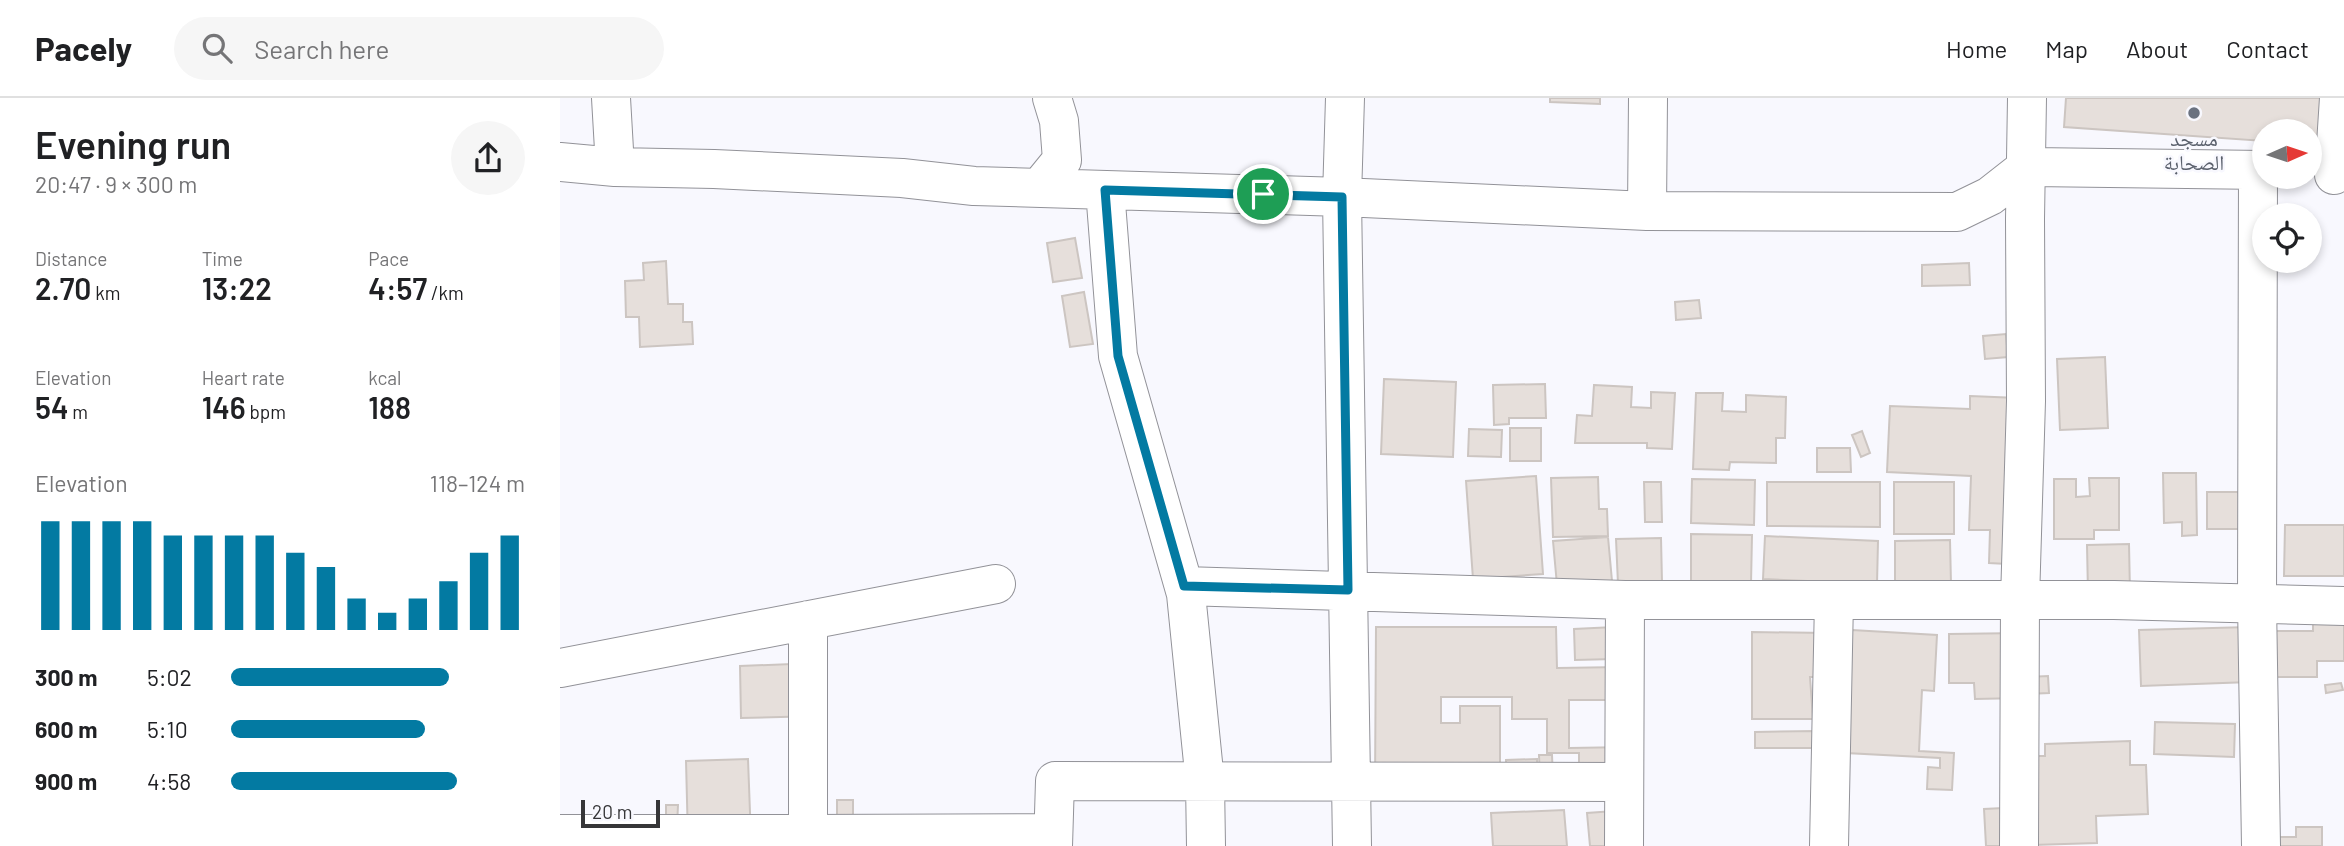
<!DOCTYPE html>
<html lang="en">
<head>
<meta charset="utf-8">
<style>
  :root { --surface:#fff; --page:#f6f6f6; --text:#202124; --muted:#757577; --line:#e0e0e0; --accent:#037aa2 }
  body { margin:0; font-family:Barlow,"Noto Naskh Arabic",sans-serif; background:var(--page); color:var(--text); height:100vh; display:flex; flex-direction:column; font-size:26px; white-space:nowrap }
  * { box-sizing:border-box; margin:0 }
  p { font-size:23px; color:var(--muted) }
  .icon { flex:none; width:38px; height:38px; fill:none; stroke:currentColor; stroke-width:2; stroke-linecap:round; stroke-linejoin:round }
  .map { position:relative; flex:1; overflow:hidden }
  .drawer { display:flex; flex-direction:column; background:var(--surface); width:560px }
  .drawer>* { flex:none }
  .needle { width:46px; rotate:87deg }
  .buttons { position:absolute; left:1692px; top:21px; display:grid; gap:14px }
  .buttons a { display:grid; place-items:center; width:70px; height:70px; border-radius:50%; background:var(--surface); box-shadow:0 4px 10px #0003; font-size:35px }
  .scale { position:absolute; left:21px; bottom:18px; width:79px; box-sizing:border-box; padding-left:7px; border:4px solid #363638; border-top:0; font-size:19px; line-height:24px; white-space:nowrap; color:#363638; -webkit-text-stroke:5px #f8f8fe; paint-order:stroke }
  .pin { position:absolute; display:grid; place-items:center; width:60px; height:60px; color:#fff; margin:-30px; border:4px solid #fff; border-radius:50%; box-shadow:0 2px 7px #0007 }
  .round { display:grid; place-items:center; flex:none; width:74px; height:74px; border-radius:37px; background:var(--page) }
  .head { display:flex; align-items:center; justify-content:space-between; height:119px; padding:0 35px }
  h1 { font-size:38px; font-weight:600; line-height:52px }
  .figures { display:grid; grid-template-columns:repeat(3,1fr); gap:10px; height:119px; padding:7px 35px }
  .figures div { display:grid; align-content:center }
  .figures b { font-size:30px; font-weight:600 }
  .figures small { font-size:19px; font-weight:400 }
  .figures p { font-size:19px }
  .chart { height:196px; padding:14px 35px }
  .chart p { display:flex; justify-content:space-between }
  .chart svg { width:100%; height:126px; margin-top:7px; stroke:var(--accent); stroke-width:6 }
  ul { padding:0 35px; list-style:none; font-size:23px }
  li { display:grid; grid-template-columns:112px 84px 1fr; align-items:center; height:52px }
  li i { height:18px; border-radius:9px; background:var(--accent) }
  header { display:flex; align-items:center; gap:42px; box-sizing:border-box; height:98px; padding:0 35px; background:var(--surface); border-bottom:2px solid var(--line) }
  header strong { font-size:33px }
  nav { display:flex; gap:38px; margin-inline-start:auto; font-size:24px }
  .search { width:490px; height:63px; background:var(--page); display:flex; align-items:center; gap:18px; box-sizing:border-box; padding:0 24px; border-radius:38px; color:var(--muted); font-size:26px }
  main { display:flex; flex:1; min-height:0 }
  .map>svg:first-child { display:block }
  .building { fill:#e6dfdb; stroke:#ccc5c1; stroke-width:2 }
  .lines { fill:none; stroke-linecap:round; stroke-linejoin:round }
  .minor-casing { stroke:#929298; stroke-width:40 }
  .minor { stroke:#fff; stroke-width:38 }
  .route-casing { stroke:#fff; stroke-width:14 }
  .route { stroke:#037aa2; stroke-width:9 }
  .worship-dot { fill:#6b7280; stroke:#f8f8fe; stroke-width:2.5 }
  .labels { text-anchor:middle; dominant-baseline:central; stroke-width:5; stroke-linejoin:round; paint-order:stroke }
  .worship-label { font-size:21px; fill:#5b616d; stroke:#f8f8fe }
</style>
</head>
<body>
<header>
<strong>Pacely</strong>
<div class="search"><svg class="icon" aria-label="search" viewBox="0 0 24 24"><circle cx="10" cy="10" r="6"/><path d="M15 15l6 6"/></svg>Search here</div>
<nav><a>Home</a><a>Map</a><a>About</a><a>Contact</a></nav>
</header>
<main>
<section class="drawer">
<div class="head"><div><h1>Evening run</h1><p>20:47 · 9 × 300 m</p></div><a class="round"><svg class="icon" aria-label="share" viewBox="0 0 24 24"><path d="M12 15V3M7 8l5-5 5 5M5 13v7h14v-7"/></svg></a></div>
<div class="figures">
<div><p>Distance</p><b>2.70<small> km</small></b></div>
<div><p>Time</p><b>13:22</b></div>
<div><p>Pace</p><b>4:57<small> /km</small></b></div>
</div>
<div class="figures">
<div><p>Elevation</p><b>54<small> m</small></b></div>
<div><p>Heart rate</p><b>146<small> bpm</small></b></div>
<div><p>kcal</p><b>188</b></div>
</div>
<div class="chart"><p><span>Elevation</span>118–124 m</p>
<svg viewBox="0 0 160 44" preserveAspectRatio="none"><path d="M5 44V6M15 44V6M25 44V6M35 44V6M45 44V11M55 44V11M65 44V11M75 44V11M85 44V17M95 44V22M105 44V33M115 44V38M125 44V33M135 44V27M145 44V17M155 44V11"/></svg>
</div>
<ul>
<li><b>300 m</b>5:02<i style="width:74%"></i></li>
<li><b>600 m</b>5:10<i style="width:66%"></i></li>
<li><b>900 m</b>4:58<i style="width:77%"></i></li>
</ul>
</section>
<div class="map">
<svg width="1784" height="748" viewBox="0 0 1784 748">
  <rect width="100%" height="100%" fill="#f8f8fe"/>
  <!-- building -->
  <path class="building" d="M990,0H1040V6L990,4Z
    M1506,0H1763L1760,47H1750V33H1704V43L1504,29Z
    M515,140L522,180L493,184L487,145Z
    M106,163L108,206H123V224H132L133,246L80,249L79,219H66L65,183L84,182L83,165Z
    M1409,165L1410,187L1362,188V167Z
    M524,194L533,246L510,249L502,198Z
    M1139,202L1141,220L1116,222L1115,204Z
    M1446,236L1448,259L1425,261L1423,238Z
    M1545,259L1548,330L1500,332L1497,261Z
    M824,281L896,284L893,359L821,356Z
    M985,286L986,320H949V326L934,327L933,287Z
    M1034,287L1072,289L1071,309L1091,310V294L1115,295L1112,351L1087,350V345H1015L1017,317L1032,318Z
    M1136,295H1163L1162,313L1186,314V297L1226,299L1225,340H1216V365L1170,364L1169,372L1133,371Z
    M1410,298L1458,300L1447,466L1429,465L1430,432H1409L1411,378L1327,374L1330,308L1410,311Z
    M950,330H981V363H950Z
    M909,331L942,332L941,359L908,358Z
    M1302,333L1310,355L1301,359L1292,337Z
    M1257,350H1290L1291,374H1257Z
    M1603,375H1636L1637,437L1622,438V424L1604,425Z
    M976,378L983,476L913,481L906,383Z
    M1038,379L1039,411H1047L1048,438L993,439L991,380Z
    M1529,380H1559V432H1534V441H1494V381H1516V399L1530,398Z
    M1132,381L1195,382L1194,427L1131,425Z
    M1084,384H1101L1102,424H1085Z
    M1207,384H1320V429L1207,428Z
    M1334,384H1394V436H1334Z
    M1647,394H1678L1691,431H1647Z
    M1725,427H1784V478H1724Z
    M1131,436L1192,437L1191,486L1131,485Z
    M1205,438L1318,443L1317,486L1203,481Z
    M1048,439L1053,494L998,498L993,443Z
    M1101,440L1102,484L1058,486L1056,441Z
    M1390,442L1391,486L1335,487V443Z
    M1569,446L1570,495H1528L1527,447Z
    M1753,520H1784V563H1757V579H1713V533H1753Z
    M816,529H996L997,570L1062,569V602H1009V650L1068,649L1019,689V655H987V621H952V599H881V625H900V608H940V687L815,688Z
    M1054,529V561L1015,562L1014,531Z
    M1689,529L1690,584L1581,588L1579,532Z
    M1292,532L1377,537L1374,593L1362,592L1359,653L1394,655L1392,692L1367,691L1368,669L1380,670V660L1286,655Z
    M1192,534L1266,535V579H1250L1253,621H1192Z
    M1462,535L1463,600L1415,601L1414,585H1389V536Z
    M256,565L258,618L181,620L180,568Z
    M1488,578L1489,595L1464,596V579Z
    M1781,585L1783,592L1766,595L1765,587Z
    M1595,624L1675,626L1674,659L1594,656Z
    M1256,633V650H1195V634Z
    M1570,643V667H1586L1588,716L1536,718L1537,745L1472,747L1470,658H1485V646Z
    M979,657H992L993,681L980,682Z
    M188,661L191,741L128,742L126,663Z
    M977,661V680H946V662Z
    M277,702H293V725H277Z
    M106,707H118L117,729H106Z
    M1443,710L1446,748H1426L1424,711Z
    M1004,712L1007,748H933L931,715Z
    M1054,713L1051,748H1030L1027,715Z
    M1736,729H1762V748H1714V739H1736Z"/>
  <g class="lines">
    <defs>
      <path id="minor" d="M51,0L55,69
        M785,0L782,99L792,748
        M0,64L55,69L154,71L342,80L414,88L782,99L1087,113L1397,114L1430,98L1467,69L1704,72
        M1698,72L1697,505L1701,748
        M1774,77L1779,0
        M480,89L502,62L499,23L492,0
        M545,92L558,258L626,496L645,684L646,748
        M1087,113L1088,0
        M624,488L1065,502H1554L1784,508
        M248,522V736L493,735
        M0,570L436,486
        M0,736H248V748
        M493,748L495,683L1064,684
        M1064,748L1065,502
        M1269,748L1274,502
        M1459,748L1460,502L1466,303L1465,121L1467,0"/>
    </defs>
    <!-- minor casing -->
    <use href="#minor" class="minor-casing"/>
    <!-- minor -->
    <use href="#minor" class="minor"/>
  </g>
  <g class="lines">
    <defs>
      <path id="route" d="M545,92L782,99L788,492L624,488L558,258Z"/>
    </defs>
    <!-- route casing -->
    <use href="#route" class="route-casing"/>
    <!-- route -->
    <use href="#route" class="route"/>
  </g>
  <!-- markers -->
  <circle class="worship-dot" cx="1634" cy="15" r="7"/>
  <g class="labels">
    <!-- worship labels -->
    <g class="worship-label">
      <text x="1634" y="39">مسجد<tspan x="1634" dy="24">الصحابة</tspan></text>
    </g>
  </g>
</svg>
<div class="buttons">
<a><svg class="needle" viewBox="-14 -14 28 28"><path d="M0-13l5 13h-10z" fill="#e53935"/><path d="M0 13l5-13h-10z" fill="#757577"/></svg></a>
<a><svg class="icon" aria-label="locate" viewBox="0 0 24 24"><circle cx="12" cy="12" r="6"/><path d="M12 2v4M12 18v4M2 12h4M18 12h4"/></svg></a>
</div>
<div class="scale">20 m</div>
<div class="pin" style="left:703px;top:96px;background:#1e9e55"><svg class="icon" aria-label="arrive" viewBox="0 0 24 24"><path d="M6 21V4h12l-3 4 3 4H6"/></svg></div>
</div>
</main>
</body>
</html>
